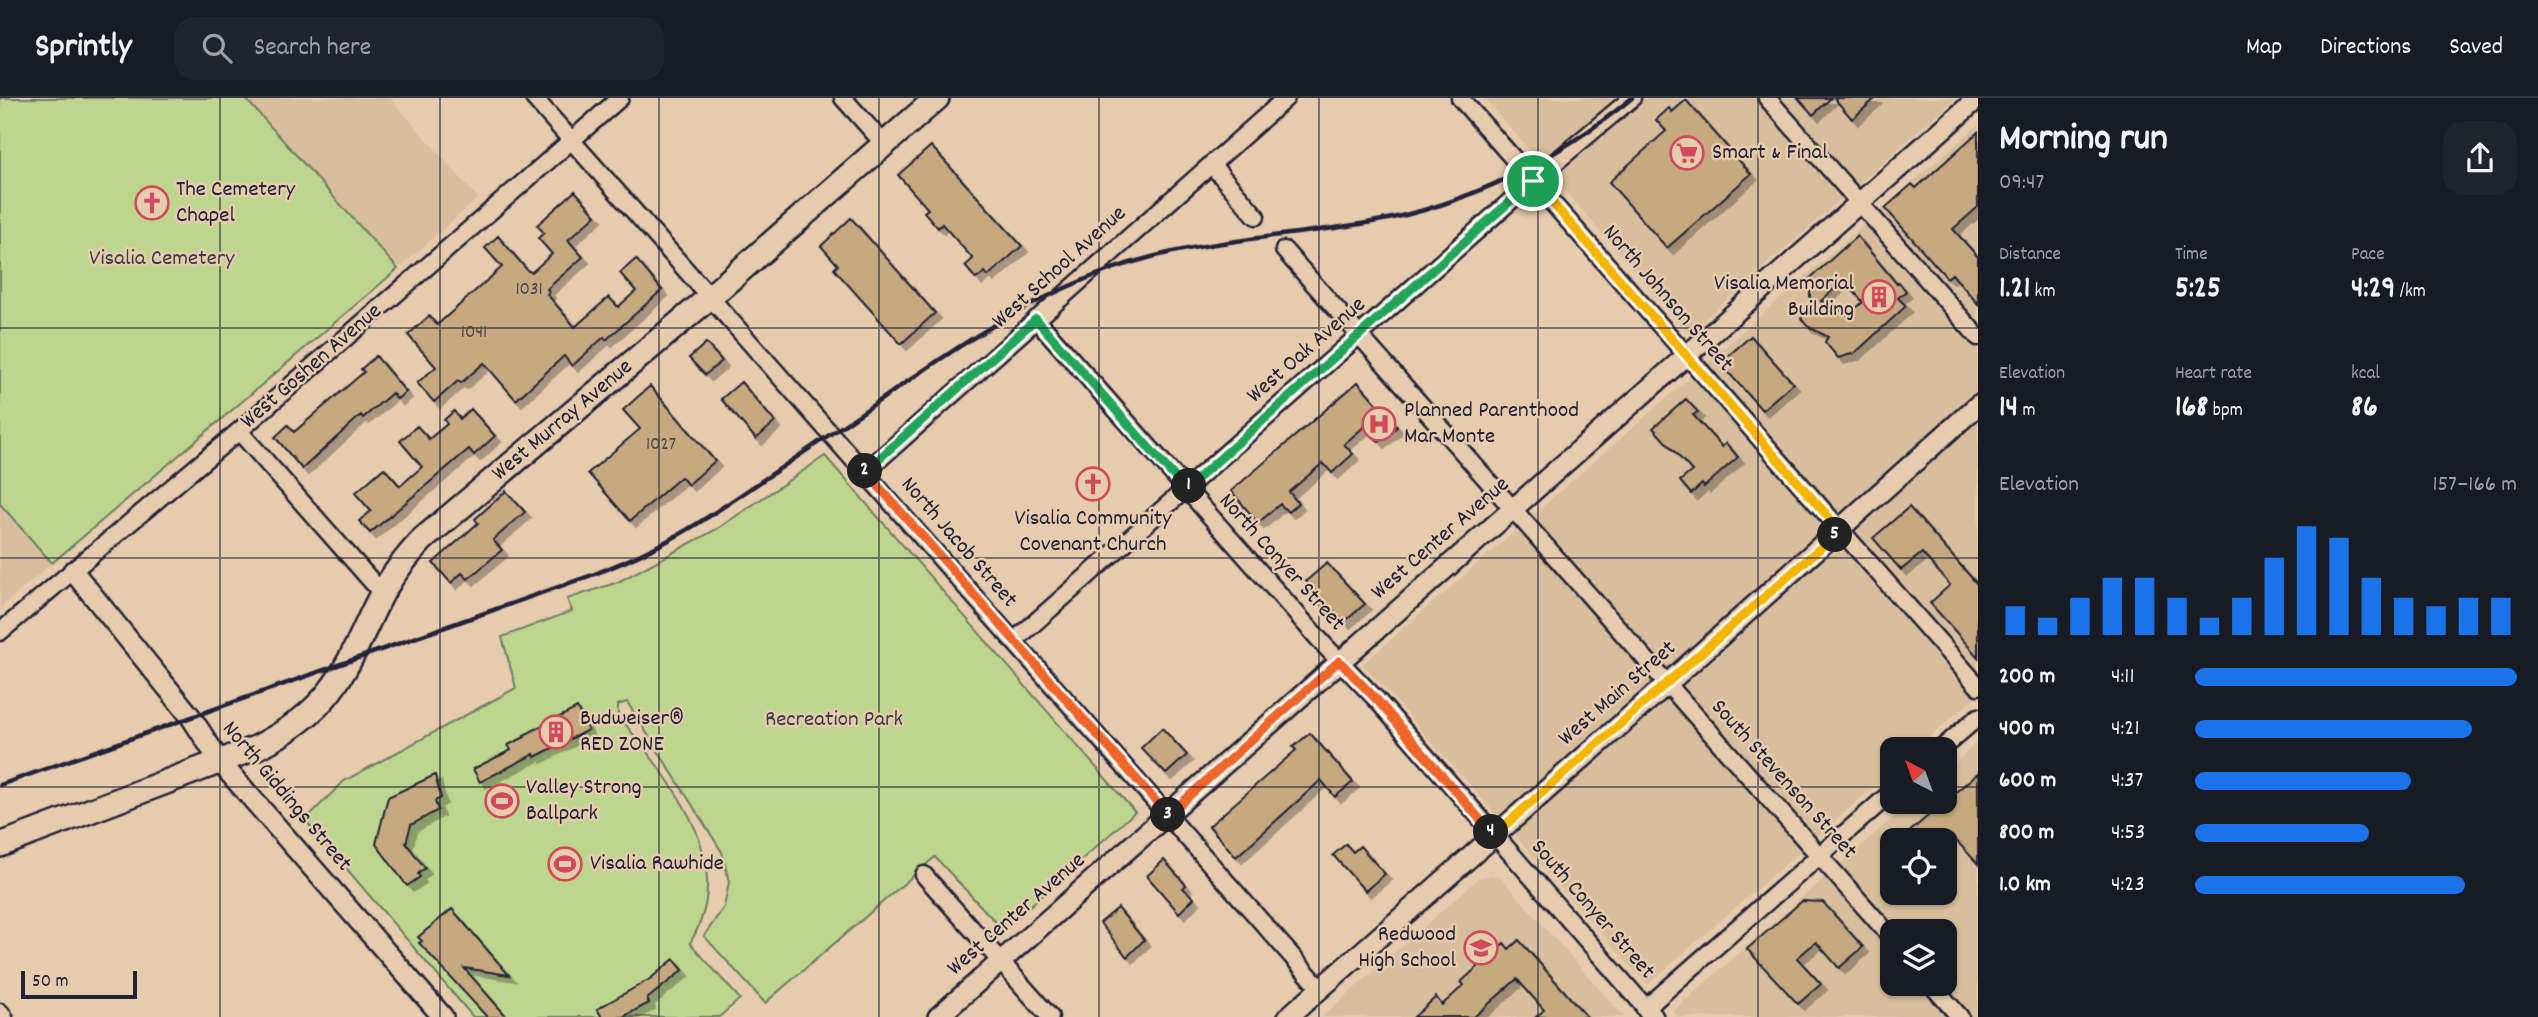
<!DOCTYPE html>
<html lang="en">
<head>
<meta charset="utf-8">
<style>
  :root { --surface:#171b24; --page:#20242c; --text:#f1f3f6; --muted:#9ea1a6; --line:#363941; --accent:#1a73e8 }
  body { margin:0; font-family:Dekko,sans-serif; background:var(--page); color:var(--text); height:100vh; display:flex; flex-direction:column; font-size:26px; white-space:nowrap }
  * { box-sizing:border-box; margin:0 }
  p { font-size:23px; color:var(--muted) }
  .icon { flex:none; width:38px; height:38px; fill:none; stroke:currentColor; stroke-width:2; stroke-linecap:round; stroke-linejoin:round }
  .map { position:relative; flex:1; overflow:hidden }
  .details { display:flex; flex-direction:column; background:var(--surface); width:560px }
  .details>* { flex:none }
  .needle { width:46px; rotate:319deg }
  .buttons { position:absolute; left:1880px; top:639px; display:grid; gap:14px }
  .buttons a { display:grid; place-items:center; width:77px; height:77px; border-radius:14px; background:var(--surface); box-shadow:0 2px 5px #0004; font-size:35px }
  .scale { position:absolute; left:21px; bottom:18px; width:116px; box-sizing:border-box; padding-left:7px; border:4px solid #22223b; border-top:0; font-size:19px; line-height:24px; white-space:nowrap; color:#22223b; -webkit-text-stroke:5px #e6cbad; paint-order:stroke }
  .pin { position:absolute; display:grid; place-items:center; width:60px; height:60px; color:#fff; margin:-30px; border:4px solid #fff; border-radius:50%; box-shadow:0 2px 7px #0007 }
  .km { position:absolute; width:35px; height:35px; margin:-18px; border-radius:50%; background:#222; color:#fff; font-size:19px; line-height:35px; text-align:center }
  .round { display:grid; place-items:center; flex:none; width:74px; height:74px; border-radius:21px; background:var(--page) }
  .headline { display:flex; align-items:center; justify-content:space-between; height:119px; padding:0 21px }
  h1 { font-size:38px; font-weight:700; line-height:52px }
  .figures { display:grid; grid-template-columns:repeat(3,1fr); gap:10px; height:119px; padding:7px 21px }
  .figures div { display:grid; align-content:center }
  .figures b { font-size:30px; font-weight:700 }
  .figures small { font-size:19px; font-weight:400 }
  .figures p { font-size:19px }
  .chart { height:196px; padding:14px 21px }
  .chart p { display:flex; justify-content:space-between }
  .chart svg { width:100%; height:126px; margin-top:7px; stroke:var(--accent); stroke-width:6 }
  ul { padding:0 21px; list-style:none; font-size:23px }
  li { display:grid; grid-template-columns:112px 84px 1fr; align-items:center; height:52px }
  li i { height:18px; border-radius:9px; background:var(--accent) }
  header { display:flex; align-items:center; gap:42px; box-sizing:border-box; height:98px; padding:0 35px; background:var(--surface); border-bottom:2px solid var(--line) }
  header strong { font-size:33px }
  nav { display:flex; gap:38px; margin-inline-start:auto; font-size:24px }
  .search { width:490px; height:63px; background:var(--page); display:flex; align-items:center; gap:18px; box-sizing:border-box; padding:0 24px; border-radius:21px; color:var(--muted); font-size:26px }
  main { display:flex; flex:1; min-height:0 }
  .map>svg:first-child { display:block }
  .built { fill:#d8be9d; fill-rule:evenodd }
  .green { fill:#bcd68d; stroke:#6f7c64; stroke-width:2 }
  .building { fill:#c6a97e; stroke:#22223b; stroke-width:2; fill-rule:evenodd; filter:url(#shadow) }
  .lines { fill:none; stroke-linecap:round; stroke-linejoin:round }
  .minor-casing { stroke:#22223b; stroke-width:21 }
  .tertiary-casing { stroke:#22223b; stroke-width:24 }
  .secondary-casing { stroke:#22223b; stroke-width:28 }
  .minor { stroke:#e6cbad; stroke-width:16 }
  .tertiary { stroke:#e6cbad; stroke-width:19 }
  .secondary { stroke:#e6cbad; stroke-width:23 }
  .rail { stroke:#22223b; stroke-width:4.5 }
  .split-1-casing { stroke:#fff; stroke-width:14 }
  .split-2-casing { stroke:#fff; stroke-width:14 }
  .split-3-casing { stroke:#fff; stroke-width:14 }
  .split-4-casing { stroke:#fff; stroke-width:14 }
  .split-5-casing { stroke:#fff; stroke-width:14 }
  .split-6-casing { stroke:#fff; stroke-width:14 }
  .split-1 { stroke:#22a559; stroke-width:9 }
  .split-2 { stroke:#22a559; stroke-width:9 }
  .split-3 { stroke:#f0652b; stroke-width:9 }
  .split-4 { stroke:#f0652b; stroke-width:9 }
  .split-5 { stroke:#f5b400; stroke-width:9 }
  .split-6 { stroke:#f5b400; stroke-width:9 }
  .grid { fill:none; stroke:#22223b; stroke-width:2; stroke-opacity:0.55 }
  .labels { text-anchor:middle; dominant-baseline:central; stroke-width:5; stroke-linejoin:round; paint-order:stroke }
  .number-label { font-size:19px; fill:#4b444c }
  .poi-label { font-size:23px; fill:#22223b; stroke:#e6cbad; text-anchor:start }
  .park-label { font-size:23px; fill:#393d47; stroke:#e6cbad }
  .street-label { font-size:23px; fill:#22223b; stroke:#e6cbad }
</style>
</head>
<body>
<header>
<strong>Sprintly</strong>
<div class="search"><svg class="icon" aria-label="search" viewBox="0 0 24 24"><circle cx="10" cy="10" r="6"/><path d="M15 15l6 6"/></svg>Search here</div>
<nav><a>Map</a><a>Directions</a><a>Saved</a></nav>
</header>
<main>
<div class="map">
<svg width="1978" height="919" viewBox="0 0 1978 919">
  <defs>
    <filter id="shadow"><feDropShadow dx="6" dy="6" stdDeviation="0" flood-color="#0004"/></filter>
  </defs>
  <rect width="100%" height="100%" fill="#e6cbad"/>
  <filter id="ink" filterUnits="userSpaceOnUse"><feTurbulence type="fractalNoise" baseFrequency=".0143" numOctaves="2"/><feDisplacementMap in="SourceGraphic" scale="14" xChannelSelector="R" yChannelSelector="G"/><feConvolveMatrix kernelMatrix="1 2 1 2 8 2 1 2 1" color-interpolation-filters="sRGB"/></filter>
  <g filter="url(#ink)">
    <!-- built -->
    <path class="built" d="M245,0H390L478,100L398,171Z
      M1484,0H1956L1689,235Z
      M1978,27V597L1916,651H1892V673L1647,887L1363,566Z
      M0,406L52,465L0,510Z
      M1978,644V919H1678L1673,913L1911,704H1944V674ZM1892,742H1944V794H1892ZM1892,833H1944V886H1892Z
      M1491,777L1502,781L1624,919H1322L1479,780Z"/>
    <!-- green -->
    <path class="green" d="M0,0H245L398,171L52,465L0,406Z
      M825,358L1135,714L1003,832L935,759L765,905L704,838L724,809L729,784L722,754L627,604L618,607V617C668,681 741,761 690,845L740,901L719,919H473L305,722L344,683L516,590L502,539L572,513L567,501L618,484L717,431Z"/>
    <!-- building -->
    <path class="building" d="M1798,0H1831L1813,17Z
      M1834,0H1876L1852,21Z
      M1686,2L1751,76L1667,150L1609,84L1666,33L1656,22L1669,10L1672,14Z
      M1978,34V109L1953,131L1978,159V206L1952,176L1947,180L1885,110L1912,86L1916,90Z
      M931,48L1022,148L988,178L985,174L976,181L965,168L973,161L942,126L938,130L924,114L928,111L898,77Z
      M575,93L596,117L568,142L583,159L547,191L549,194L547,196L575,229L609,199L618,209L636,193L620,175L636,161L662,192L606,242L604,239L572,268L564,258L516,302L484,265L461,285L458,283L434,304L417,285L436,269L408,237L429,218L437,227L502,169L485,150L498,138L528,173L532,174L552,156L538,140L544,135L537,127Z
      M851,120L935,215L901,246L834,171L838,167L821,148Z
      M1857,138L1897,186L1899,184L1906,193L1898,200L1906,208L1855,255L1838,260L1825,244L1828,239L1807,228L1801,220L1810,209V191L1806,184ZM1844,182L1863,204L1848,217L1821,203Z
      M1751,238L1793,285L1762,312L1720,265Z
      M706,245L722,263L705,277L689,260Z
      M376,258L406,294L397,301L392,295L363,320L361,317L302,371L275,339L288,327L294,334L364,274L361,271Z
      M741,284L775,324L756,341L721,301Z
      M1358,284L1397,329L1379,344L1365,328L1344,346L1353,356L1332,375L1323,365L1289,394L1298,405L1288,414L1280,406L1258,425L1231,393Z
      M650,288L715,363L688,387L681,379L630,423L588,375L640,331L623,312Z
      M1686,301L1698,314L1693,317L1722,349L1726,345L1738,359L1704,389L1702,386L1691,396L1680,383L1692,373L1653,330Z
      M471,311L495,338L474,357L469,351L370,435L359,423L371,413L355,395L384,370L400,388L422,369L400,343L417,328L429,341L447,326L444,322L454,313L460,321Z
      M506,393L525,414L493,442L502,452L468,481L462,475L451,485L433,465L478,425L475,421Z
      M1909,409L1978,487V559L1930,505L1950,487L1922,455L1901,472L1873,440Z
      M1327,465L1365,506L1344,524L1306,483Z
      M577,610L588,632L535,659L534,656L480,684L473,671L511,652L508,647L525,639L524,637Z
      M1162,630L1187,657L1166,676L1141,650Z
      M1310,635L1353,684L1335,699L1321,682L1236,759L1209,728L1296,652L1293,649Z
      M1978,675V766L1952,738L1946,742H1900Z
      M435,677L441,700L435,703L438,712L411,727L406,745L425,770L418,776L420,779L407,788L376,746L388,699Z
      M1346,746L1353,754L1360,748L1385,776L1365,793L1333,757Z
      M1164,762L1186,787L1183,790L1194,800L1179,815L1147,778Z
      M1802,803L1823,804L1863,849L1839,870L1816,844L1797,860L1821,886L1798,906L1747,851Z
      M1118,810L1144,842L1127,859L1100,825Z
      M452,811L509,877L464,870L507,919H487L419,845L422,843L418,839Z
      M1519,842L1587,919H1536L1544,912L1517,881L1474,919H1414L1436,899L1442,907L1464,887L1461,884L1504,845L1509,851Z
      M674,861L683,872L647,901L649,905L623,919H602L597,911L650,881Z"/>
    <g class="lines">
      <defs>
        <path id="minor" d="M534,0L1320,890
          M843,0L885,47
          M1460,0L1978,588
          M1767,0L1978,239
          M1211,66L1256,118
          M1284,152L1892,840
          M1036,221L1325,548L1377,602L1646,910L1892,694
          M239,333L382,495
          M865,374L1286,0
          M0,534L239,333L620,0
          M1014,543L1533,83L1632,0
          M1941,651L1978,619
          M924,777L1050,919
          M1931,886L1960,919
          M0,914L4,919"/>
        <path id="tertiary" d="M73,473L191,619L220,664L443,919
          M1646,910L1653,919
          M938,919L1978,0
          M1288,919L1667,586L1978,307"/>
        <path id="secondary" d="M0,747L258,649C285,635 312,617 330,593C354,562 365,526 384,492C395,473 408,457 423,441L710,199L937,0"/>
      </defs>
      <!-- minor casing -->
      <use href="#minor" class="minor-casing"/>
      <!-- tertiary casing -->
      <use href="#tertiary" class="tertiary-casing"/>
      <!-- secondary casing -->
      <use href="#secondary" class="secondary-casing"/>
      <!-- minor -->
      <use href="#minor" class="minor"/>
      <!-- tertiary -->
      <use href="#tertiary" class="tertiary"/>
      <!-- secondary -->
      <use href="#secondary" class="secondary"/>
      <!-- rail -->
      <path class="rail" d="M0,687L592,477C634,461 673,442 711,417C768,379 825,340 882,301C955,250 1027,201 1112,171C1196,141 1285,140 1372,124C1466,108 1558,61 1632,0"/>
    </g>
  </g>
  <g class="lines" filter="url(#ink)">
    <defs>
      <path id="split-1" d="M1189,388L1533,83"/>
      <path id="split-2" d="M865,373L1036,221L1185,391L1189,388"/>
      <path id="split-3" d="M865,373L1168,717"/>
      <path id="split-4" d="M1168,717L1339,563L1377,602L1491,734"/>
      <path id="split-5" d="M1491,734L1494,737L1835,437"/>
      <path id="split-6" d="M1533,83L1840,432L1835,437"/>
    </defs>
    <!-- split-1 casing -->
    <use href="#split-1" class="split-1-casing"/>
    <!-- split-2 casing -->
    <use href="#split-2" class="split-2-casing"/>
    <!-- split-3 casing -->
    <use href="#split-3" class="split-3-casing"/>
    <!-- split-4 casing -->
    <use href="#split-4" class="split-4-casing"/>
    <!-- split-5 casing -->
    <use href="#split-5" class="split-5-casing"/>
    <!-- split-6 casing -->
    <use href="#split-6" class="split-6-casing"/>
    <!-- split-1 -->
    <use href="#split-1" class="split-1"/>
    <!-- split-2 -->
    <use href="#split-2" class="split-2"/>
    <!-- split-3 -->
    <use href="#split-3" class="split-3"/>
    <!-- split-4 -->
    <use href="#split-4" class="split-4"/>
    <!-- split-5 -->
    <use href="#split-5" class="split-5"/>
    <!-- split-6 -->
    <use href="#split-6" class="split-6"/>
  </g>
  <!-- grid -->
  <path class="grid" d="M220,0V919M440,0V919M659,0V919M879,0V919M1099,0V919M1319,0V919M1538,0V919M1758,0V919M0,230H1978M0,460H1978M0,689H1892M1944,689H1978"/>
  <!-- icons -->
  <defs>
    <symbol id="supermarket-ring" viewBox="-11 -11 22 22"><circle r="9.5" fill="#e6cbad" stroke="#d1495b" stroke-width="1.5"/><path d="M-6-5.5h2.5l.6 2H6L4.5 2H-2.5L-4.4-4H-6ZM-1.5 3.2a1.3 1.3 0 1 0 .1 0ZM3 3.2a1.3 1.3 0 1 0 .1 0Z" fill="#d1495b"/></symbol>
    <symbol id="church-ring" viewBox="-11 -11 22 22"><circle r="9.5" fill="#e6cbad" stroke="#d1495b" stroke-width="1.5"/><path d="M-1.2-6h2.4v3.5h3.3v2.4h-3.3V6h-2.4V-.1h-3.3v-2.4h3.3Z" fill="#d1495b"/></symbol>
    <symbol id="building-ring" viewBox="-11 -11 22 22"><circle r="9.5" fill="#e6cbad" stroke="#d1495b" stroke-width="1.5"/><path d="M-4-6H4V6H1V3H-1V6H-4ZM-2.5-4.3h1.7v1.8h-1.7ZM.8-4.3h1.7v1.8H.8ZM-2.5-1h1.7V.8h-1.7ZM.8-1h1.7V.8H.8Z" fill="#d1495b"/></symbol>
    <symbol id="hospital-ring" viewBox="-11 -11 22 22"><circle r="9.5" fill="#e6cbad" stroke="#d1495b" stroke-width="1.5"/><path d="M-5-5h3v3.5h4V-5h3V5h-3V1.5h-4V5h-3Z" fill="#d1495b"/></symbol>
    <symbol id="stadium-ring" viewBox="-11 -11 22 22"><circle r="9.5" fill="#e6cbad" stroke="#d1495b" stroke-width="1.5"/><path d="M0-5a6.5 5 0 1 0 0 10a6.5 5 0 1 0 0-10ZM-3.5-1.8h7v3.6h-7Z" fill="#d1495b"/></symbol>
    <symbol id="school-ring" viewBox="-11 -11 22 22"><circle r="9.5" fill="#e6cbad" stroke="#d1495b" stroke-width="1.5"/><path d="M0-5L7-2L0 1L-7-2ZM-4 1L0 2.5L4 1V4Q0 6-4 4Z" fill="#d1495b"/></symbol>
  </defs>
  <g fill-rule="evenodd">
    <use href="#supermarket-ring" x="1668" y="36" width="38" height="38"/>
    <use href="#church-ring" x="133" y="86" width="38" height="38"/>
    <use href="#building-ring" x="1860" y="180" width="38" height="38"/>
    <use href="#hospital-ring" x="1360" y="307" width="38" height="38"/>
    <use href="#church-ring" x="1074" y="367" width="38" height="38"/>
    <use href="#building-ring" x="537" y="615" width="38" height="38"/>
    <use href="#stadium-ring" x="483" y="684" width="38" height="38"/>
    <use href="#stadium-ring" x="546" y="747" width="38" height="38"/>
    <use href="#school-ring" x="1462" y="831" width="38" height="38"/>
  </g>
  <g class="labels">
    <!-- number labels -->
    <g class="number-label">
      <text x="529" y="192">1031</text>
      <text x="474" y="235">1041</text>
      <text x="661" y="347">1027</text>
    </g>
    <!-- poi labels -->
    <g class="poi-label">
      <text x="1712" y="55">Smart &amp; Final</text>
      <text x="176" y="92">The Cemetery<tspan x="176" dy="26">Chapel</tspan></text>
      <text x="1854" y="186" text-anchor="end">Visalia Memorial<tspan x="1854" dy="26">Building</tspan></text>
      <text x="1404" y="313">Planned Parenthood<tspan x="1404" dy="26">Mar Monte</tspan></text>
      <text x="1093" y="421" text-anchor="middle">Visalia Community<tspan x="1093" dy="26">Covenant Church</tspan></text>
      <text x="580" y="621">Budweiser®<tspan x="580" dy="26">RED ZONE</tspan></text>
      <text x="526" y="690">Valley Strong<tspan x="526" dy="26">Ballpark</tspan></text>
      <text x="590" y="766">Visalia Rawhide</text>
      <text x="1456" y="837" text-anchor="end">Redwood<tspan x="1456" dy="26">High School</tspan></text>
    </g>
    <!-- park labels -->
    <g class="park-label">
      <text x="162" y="161">Visalia Cemetery</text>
      <text x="834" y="622">Recreation Park</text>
    </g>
    <!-- street labels -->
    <g class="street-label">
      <text transform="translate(1060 170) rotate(-42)">West School Avenue</text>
      <text transform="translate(1667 201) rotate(49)">North Johnson Street</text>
      <text transform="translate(1307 253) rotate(-41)">West Oak Avenue</text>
      <text transform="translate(312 269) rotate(-41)">West Goshen Avenue</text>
      <text transform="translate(563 323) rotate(-40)">West Murray Avenue</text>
      <text transform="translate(1441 441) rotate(-41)">West Center Avenue</text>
      <text transform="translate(958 445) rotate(49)">North Jacob Street</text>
      <text transform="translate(1281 465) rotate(48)">North Conyer Street</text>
      <text transform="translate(1618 596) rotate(-41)">West Main Street</text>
      <text transform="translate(1783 682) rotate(48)">South Stevenson Street</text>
      <text transform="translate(286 699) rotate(50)">North Giddings Street</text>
      <text transform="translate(1592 812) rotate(49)">South Conyer Street</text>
      <text transform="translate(1017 817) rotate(-41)">West Center Avenue</text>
    </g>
  </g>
</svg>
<div class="buttons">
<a><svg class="needle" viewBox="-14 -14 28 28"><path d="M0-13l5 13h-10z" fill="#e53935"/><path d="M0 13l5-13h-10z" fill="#9ea1a6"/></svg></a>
<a><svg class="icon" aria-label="locate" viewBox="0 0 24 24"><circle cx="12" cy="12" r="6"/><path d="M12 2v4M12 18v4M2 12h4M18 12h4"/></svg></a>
<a><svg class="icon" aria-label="layers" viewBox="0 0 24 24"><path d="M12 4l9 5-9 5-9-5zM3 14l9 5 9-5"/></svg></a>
</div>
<div class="scale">50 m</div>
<div class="pin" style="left:1533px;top:83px;background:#1e9e55"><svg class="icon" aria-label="arrive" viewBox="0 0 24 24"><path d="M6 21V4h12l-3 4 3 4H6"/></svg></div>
<b class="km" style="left:1189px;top:388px">1</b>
<b class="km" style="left:865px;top:373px">2</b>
<b class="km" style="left:1168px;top:717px">3</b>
<b class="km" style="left:1491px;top:734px">4</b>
<b class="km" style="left:1835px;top:437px">5</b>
</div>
<section class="details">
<div class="headline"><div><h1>Morning run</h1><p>09:47</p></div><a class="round"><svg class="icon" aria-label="share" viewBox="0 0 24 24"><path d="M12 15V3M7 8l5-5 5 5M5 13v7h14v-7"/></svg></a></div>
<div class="figures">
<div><p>Distance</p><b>1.21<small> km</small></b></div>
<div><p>Time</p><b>5:25</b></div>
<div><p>Pace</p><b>4:29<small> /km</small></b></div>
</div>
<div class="figures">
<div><p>Elevation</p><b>14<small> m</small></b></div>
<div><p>Heart rate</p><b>168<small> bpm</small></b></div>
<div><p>kcal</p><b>86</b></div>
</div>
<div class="chart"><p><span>Elevation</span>157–166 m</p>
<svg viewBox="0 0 160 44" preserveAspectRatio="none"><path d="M5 44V34M15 44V38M25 44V31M35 44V24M45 44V24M55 44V31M65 44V38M75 44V31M85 44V17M95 44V6M105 44V10M115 44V24M125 44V31M135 44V34M145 44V31M155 44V31"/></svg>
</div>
<ul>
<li><b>200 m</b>4:11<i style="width:100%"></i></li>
<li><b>400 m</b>4:21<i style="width:86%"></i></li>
<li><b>600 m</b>4:37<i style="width:67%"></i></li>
<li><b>800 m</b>4:53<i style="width:54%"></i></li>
<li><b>1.0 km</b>4:23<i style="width:84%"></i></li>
</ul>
</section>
</main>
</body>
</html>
